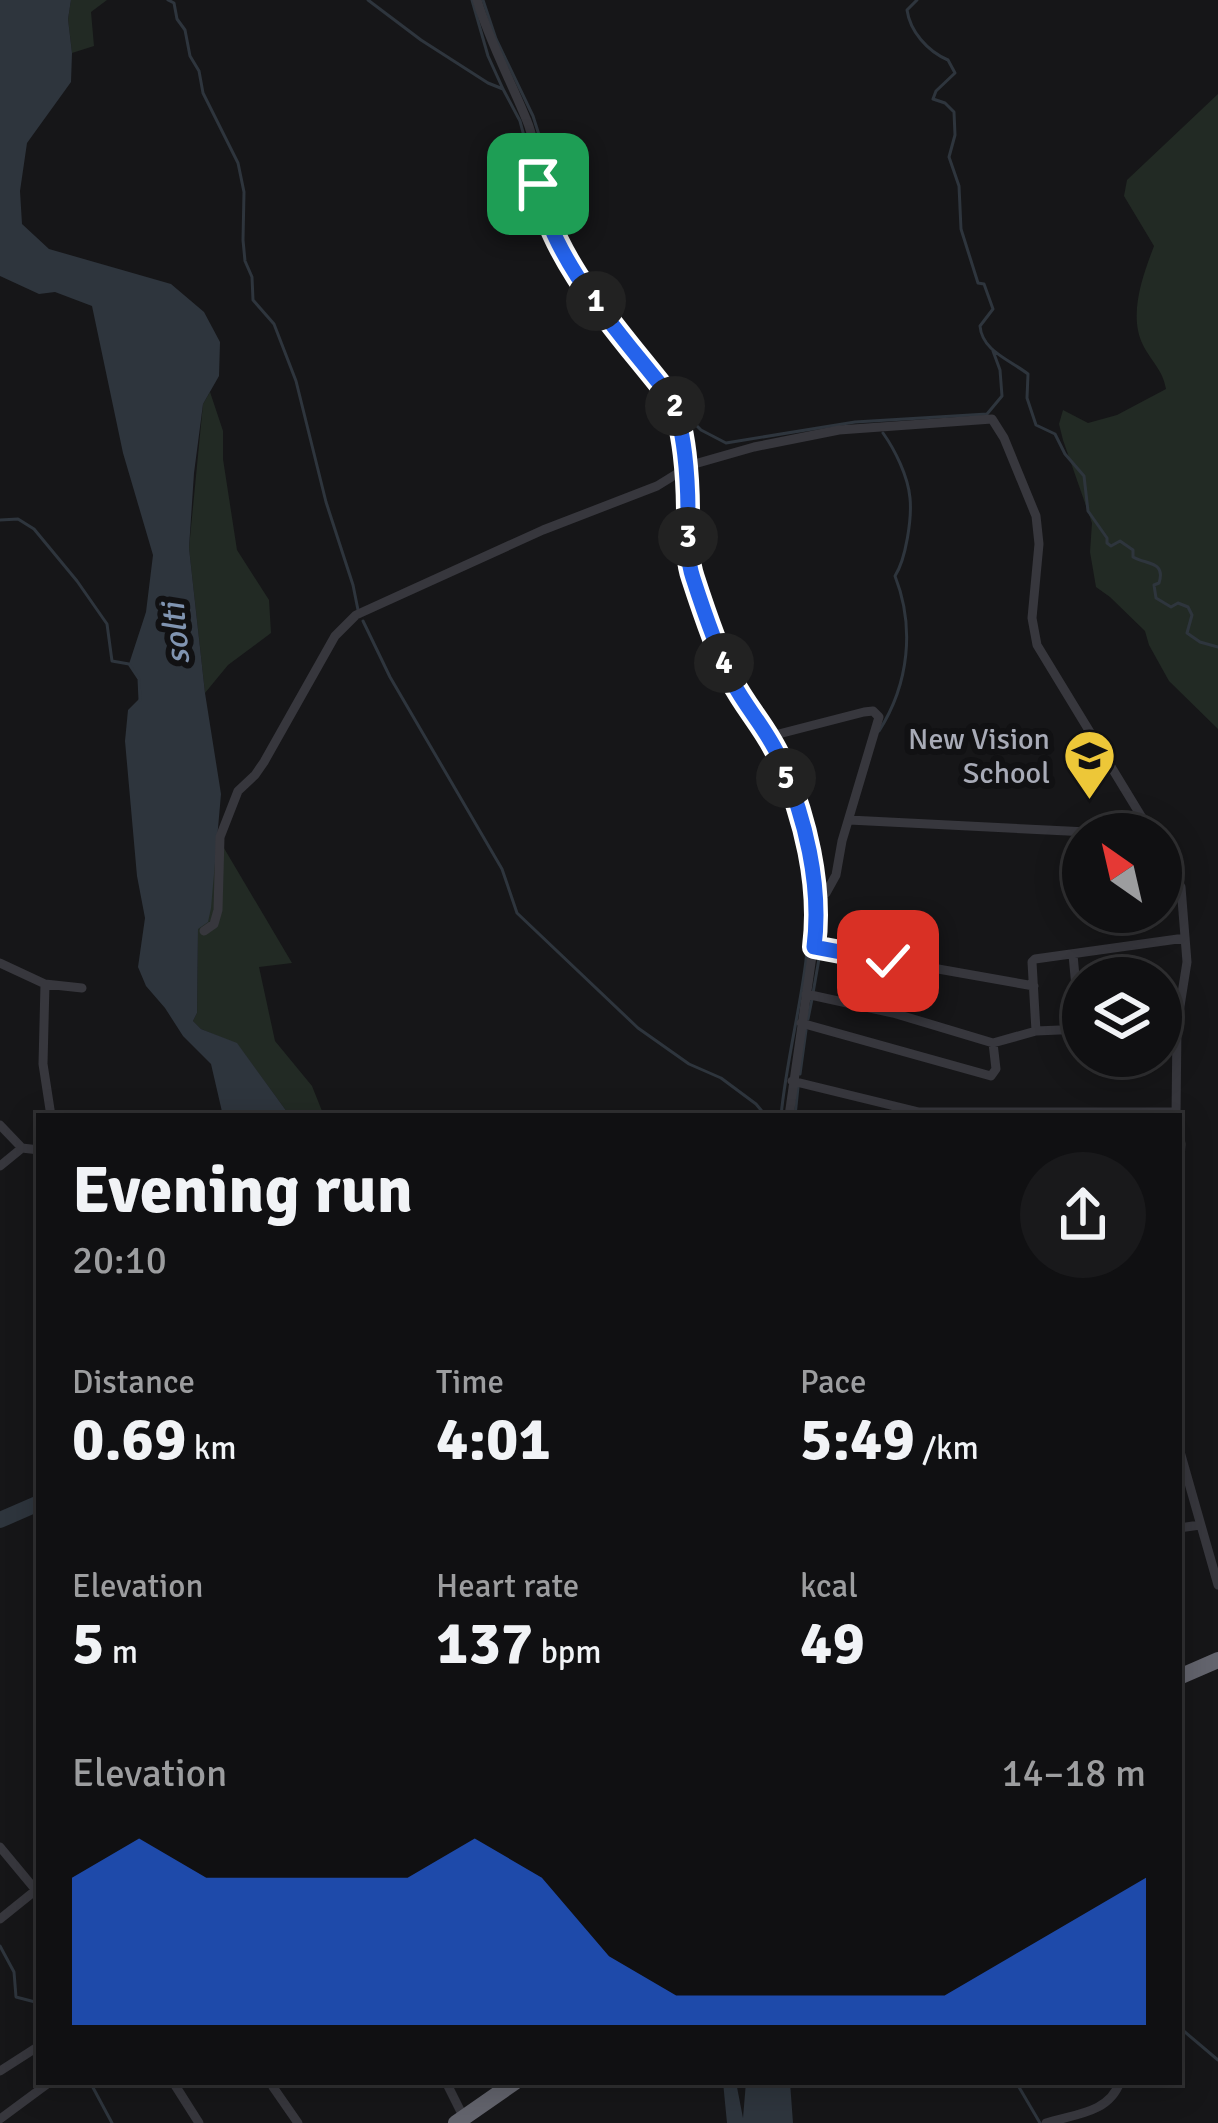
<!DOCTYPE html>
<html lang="en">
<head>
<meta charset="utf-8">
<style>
  :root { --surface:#101012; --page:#19191b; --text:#f1f3f6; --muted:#9c9d9f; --line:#303032; --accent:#2563eb }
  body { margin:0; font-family:Signika,sans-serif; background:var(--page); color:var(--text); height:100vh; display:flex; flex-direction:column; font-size:45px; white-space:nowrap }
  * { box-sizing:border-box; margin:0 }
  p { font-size:39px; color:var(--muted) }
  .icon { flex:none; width:66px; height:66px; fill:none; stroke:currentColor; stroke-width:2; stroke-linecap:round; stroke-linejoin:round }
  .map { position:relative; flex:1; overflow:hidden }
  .details { position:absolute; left:36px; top:1113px; width:1146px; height:972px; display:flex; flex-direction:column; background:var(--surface); border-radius:0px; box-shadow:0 6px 30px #0003,0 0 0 3px var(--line) }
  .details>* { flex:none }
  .needle { width:78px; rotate:326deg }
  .tools { position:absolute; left:1062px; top:813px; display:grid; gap:24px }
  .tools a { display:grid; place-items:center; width:120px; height:120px; border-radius:50%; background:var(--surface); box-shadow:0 6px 30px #0003,0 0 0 3px var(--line); font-size:60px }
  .pin { position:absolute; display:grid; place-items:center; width:102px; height:102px; color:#fff; margin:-51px; border-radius:24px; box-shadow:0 6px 18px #0006 }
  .km { position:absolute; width:60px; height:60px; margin:-30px; border-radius:50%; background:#222; color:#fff; font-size:33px; line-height:60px; text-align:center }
  .round { display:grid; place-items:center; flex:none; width:126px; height:126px; border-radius:63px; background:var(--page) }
  .headline { display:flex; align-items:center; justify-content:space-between; height:204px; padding:0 36px }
  h1 { font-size:66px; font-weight:700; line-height:90px }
  .figures { display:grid; grid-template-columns:repeat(3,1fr); gap:18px; height:204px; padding:12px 36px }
  .figures div { display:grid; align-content:center }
  .figures b { font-size:60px; font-weight:700 }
  .figures small { font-size:33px; font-weight:400 }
  .figures p { font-size:33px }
  .chart { height:336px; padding:24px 36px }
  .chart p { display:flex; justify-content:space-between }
  .chart svg { width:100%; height:216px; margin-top:12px; fill:var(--accent); opacity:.7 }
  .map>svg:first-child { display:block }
  .green { fill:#222a24 }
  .water { fill:#2e353d }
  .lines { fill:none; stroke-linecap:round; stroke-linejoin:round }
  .stream { stroke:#2e353d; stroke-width:3 }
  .river { stroke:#2e353d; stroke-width:16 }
  .street { stroke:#37373d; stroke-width:9 }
  .highway { stroke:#63646d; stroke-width:16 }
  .route-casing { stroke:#fff; stroke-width:24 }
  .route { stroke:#2563eb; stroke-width:15 }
  .labels { text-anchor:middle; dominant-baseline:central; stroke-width:12; stroke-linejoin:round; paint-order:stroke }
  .poi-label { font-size:30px; fill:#a8abb7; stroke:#111113; text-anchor:end }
  .water-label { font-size:33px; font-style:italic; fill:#8094b1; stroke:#111113 }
</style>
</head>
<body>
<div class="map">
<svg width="1218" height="2123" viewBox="0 0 1218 2123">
  <rect width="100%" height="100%" fill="#161618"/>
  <!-- green -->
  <path class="green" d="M71,0H107L91,12L94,46L72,53L68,19Z
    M1218,94V729L1169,681L1149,645L1145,631L1110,597L1096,587L1090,552L1092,523L1063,440L1059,424L1063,410L1088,423L1117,415L1166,389C1163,370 1151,361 1143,345C1128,315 1143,275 1154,246L1124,196L1127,180Z
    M210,392L223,431V459L237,550L269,600L271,633L228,665L205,693L189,548L203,404Z
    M218,838L292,963L259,967L275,1041L312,1086L324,1116H290L237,1044L201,1029L193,1021L197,1013L198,928Z"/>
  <!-- water -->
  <path class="water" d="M0,0H71L68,19L72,53L71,82L27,143L20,191L22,224L49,249L171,284L204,312L220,342L219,376L203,404L194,473L189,548L205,693L221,794L211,908L208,922L198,929L197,1013L193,1021L201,1029L237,1043L290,1116H223L211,1064L183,1036L165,1008L146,986L138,967L145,918L137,876L125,741L128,710L141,697L139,679L129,664L146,612L153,555L123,453L92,306L55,292L39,294L0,276Z
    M723,2082H736L743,2118L746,2082H790L793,2123H727Z"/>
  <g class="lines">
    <!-- stream -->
    <path class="stream" d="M168,0L174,3L177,19L185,30L190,56L199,71L203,93L238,163L244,192L243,240L245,261L252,277L253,300L274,324L296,381L326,502L353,585L358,610
      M368,0L421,40L488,83L503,89L520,121L530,159
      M472,0L488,56L503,89
      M483,0L496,39L533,116L540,138L548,201L571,253L670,386L687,415L692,446
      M917,0L907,10C910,31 927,51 948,60L955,73L936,91L933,99L945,103L954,112L955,135L949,157L959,186L961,229L978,283L984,284L993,309L980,326C982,351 1010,360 1028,374L1027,398L1036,425L1055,434L1065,454L1084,476L1088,511L1107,538V543L1111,546L1120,541L1133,550V557C1147,565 1166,561 1159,583L1154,585L1156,598L1171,607L1178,603L1188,607L1192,615L1187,633L1200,642L1218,647
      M532,174L534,207L553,251
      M688,417L701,430L726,443L855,422L987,414L1002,396L1000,370L993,351
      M696,467L698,563L729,653
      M0,520L18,519L34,529L77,581L107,624L112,661L129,664L139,679L140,700
      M363,621L390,677L502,869L517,913L638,1028L689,1064L721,1078L756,1104L766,1116
      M732,659L741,683
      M744,688L772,732
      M879,731C909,684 915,627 895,576C906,559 912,518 910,498C908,476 895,450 883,433
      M776,740C797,788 815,837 822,889
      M821,946L826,898
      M813,993L820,953
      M808,1019L812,999
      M800,1074L806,1030
      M781,1116C788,1042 813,967 809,893
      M795,1116L798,1087
      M0,1946L14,1972L16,1997L39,2003
      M1179,2027L1218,2060
      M90,2082L112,2123
      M1016,2082L1040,2123"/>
    <!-- river -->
    <path class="river" d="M0,1520L39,1503"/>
    <!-- street -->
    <path class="street" d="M477,0C490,43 510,79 527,121C538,147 533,176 541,203C561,270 627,342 670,397L677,410L685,468L690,572L721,658L736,687L779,757L803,830L816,893L817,921L789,1116
      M767,737L864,712L873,711L879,717L842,841L836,875L826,893L816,896
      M849,820L1108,833H1152
      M1161,848L1181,887L1187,962L1177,1025L1176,1116
      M204,931L214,924L218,910L220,837L238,791L255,775L264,762L335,636L356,615L543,530L657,486L691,465L754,447L839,430L992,419L1004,438L1036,516L1039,544L1032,618L1037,645L1152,834
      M814,947L1034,986
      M1073,955L1080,1029
      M0,963L45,984L82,988
      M45,984L43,1064L51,1116
      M806,994L893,1013L993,1043L1036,1031L1083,1029
      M801,1023L991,1076L996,1069L993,1043
      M1036,1031L1032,962L1035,959L1185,938
      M792,1081L919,1112H1175
      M0,1125L22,1148
      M1179,1133L1181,1144L1179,1175
      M0,1166L22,1148L39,1150
      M1179,1448L1218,1585
      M1179,1528L1200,1525
      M0,1847L39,1894
      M0,1919L36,1890
      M0,2071L39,2046
      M173,2082L199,2123
      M273,2082V2087L298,2123
      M446,2082L464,2118
      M0,2119L50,2082
      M1046,2123C1075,2114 1109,2113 1120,2082"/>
    <!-- highway -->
    <path class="highway" d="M1179,1677L1218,1660
      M456,2123L515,2082"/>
  </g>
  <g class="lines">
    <defs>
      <path id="route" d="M538,184C551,262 623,336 670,397C685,425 688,481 688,514C688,534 686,558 693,578C704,612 716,648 732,681C746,708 768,731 780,759C805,817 822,885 814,947L888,961"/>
    </defs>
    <!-- route casing -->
    <use href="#route" class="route-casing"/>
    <!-- route -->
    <use href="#route" class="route"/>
  </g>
  <!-- icons -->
  <defs>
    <symbol id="school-pin" viewBox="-11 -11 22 30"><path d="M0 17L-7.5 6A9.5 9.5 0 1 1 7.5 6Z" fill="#edc738" stroke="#111113"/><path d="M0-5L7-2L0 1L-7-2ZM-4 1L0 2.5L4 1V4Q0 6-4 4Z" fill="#111"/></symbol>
  </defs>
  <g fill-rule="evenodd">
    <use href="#school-pin" x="1060" y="726" width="59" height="81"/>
  </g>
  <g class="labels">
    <!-- poi labels -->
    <g class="poi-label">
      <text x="1050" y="739">New Vision<tspan x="1050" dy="34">School</tspan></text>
    </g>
    <!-- water labels -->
    <g class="water-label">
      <text transform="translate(176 634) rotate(-95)">solti</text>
    </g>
  </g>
</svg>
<div class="tools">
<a><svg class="needle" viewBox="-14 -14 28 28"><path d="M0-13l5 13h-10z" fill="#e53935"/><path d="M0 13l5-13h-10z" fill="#9c9d9f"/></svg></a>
<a><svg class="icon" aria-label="layers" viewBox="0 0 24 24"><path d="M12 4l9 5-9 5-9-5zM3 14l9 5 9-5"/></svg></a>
</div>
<div class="pin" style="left:538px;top:184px;background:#1e9e55"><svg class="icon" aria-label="arrive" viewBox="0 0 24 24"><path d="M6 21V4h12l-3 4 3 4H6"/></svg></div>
<div class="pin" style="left:888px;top:961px;background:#d93025"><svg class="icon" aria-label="check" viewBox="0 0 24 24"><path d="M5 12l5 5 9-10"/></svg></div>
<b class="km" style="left:596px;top:301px">1</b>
<b class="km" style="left:675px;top:406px">2</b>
<b class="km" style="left:688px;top:537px">3</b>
<b class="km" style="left:724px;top:663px">4</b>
<b class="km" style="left:786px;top:778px">5</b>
<section class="details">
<div class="headline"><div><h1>Evening run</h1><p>20:10</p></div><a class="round"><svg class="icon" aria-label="share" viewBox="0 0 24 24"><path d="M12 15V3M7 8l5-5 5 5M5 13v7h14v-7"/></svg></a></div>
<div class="figures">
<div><p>Distance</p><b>0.69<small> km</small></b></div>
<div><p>Time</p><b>4:01</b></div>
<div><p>Pace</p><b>5:49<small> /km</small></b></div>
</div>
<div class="figures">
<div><p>Elevation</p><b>5<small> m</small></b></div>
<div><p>Heart rate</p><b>137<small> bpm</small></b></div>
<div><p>kcal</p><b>49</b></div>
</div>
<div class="chart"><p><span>Elevation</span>14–18 m</p>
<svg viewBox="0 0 160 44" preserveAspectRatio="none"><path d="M0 44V14L10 6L20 14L30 14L40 14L50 14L60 6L70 14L80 30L90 38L100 38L110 38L120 38L130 38L140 30L150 22L160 14V44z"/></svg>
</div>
</section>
</div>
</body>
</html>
